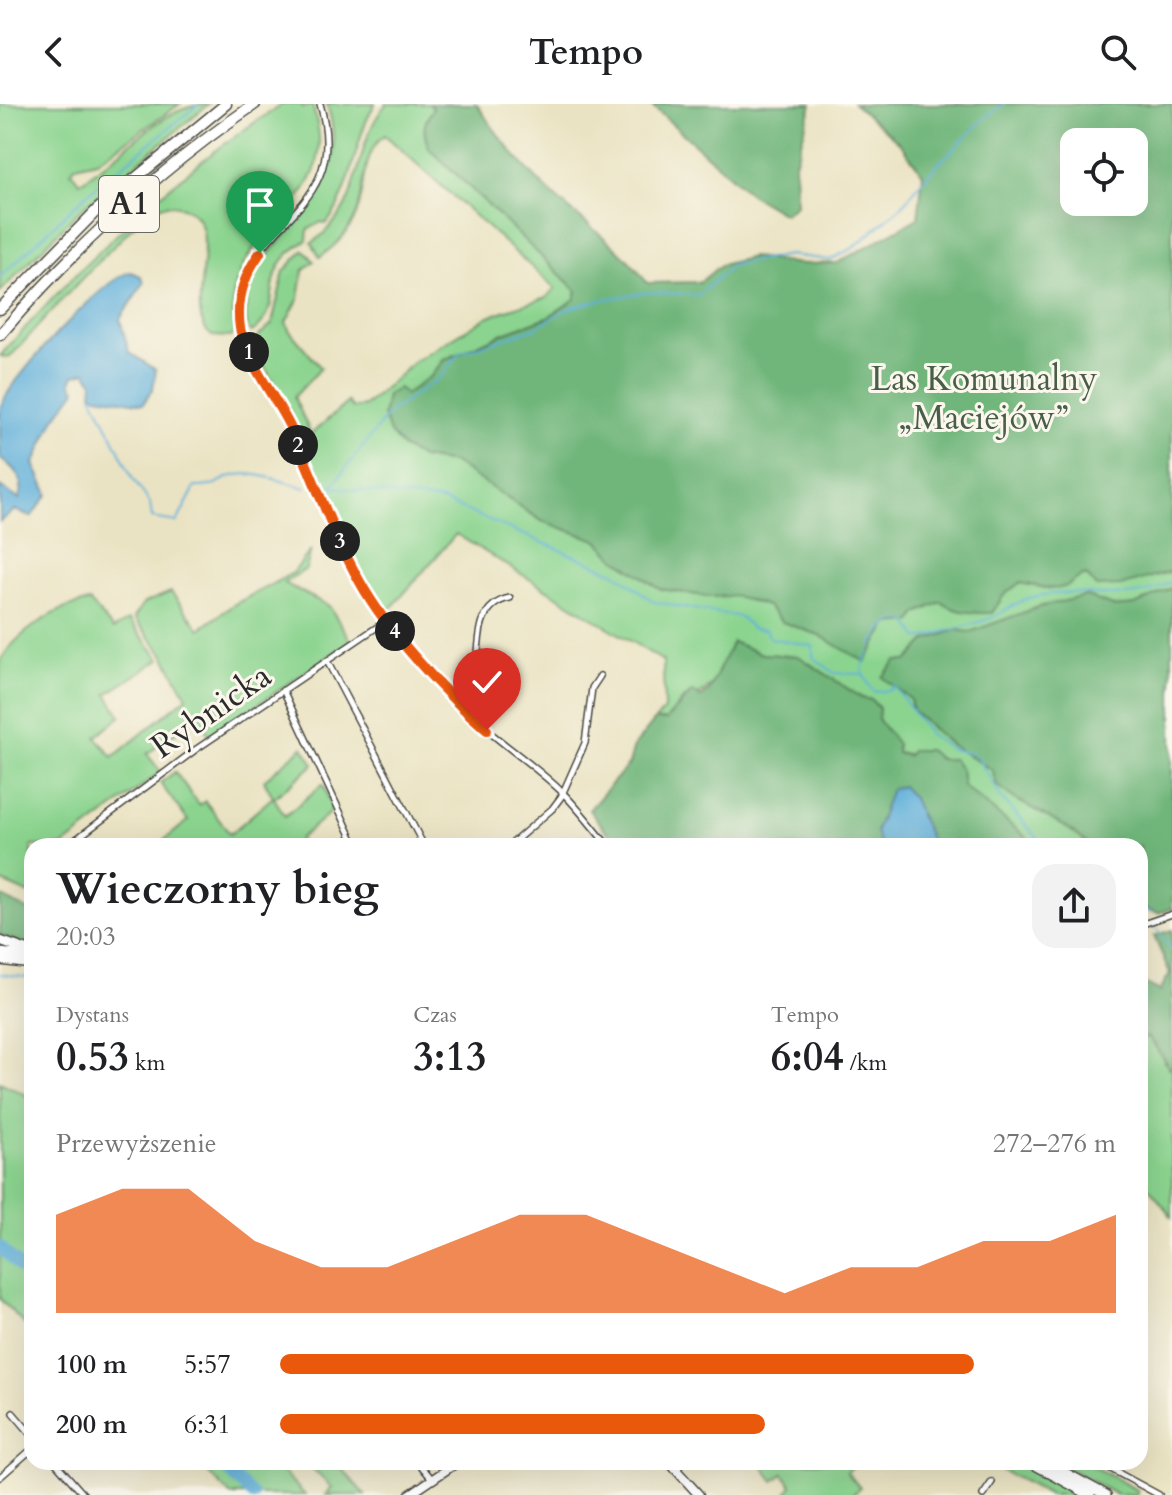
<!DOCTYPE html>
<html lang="pl">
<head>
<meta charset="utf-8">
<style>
  :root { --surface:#fff; --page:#f2f2f2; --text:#202124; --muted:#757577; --accent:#ea580c }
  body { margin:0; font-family:Cardo,serif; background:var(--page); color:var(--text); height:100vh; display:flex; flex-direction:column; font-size:30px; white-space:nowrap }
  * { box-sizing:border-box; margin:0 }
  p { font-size:26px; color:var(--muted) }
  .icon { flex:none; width:44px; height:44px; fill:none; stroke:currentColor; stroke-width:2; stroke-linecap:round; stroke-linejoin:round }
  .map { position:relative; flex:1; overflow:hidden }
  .details { position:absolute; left:24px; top:734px; width:1124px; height:632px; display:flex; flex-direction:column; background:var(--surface); border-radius:24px; box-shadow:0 8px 32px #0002 }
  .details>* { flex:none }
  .tools { position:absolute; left:1060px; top:24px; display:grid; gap:16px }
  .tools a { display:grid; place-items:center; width:88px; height:88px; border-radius:16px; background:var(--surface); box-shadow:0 8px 32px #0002; font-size:40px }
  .pin { position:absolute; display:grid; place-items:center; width:68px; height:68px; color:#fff; margin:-82px -34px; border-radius:50% 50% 50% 0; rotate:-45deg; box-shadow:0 0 8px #0007 }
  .pin .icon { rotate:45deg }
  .km { position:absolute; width:40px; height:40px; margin:-20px; border-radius:50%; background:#222; color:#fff; font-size:22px; line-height:40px; text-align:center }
  .round { display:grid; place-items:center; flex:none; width:84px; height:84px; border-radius:24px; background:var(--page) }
  .summary { display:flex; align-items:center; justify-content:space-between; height:136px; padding:0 32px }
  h1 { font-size:44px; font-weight:800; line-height:60px }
  .stats { display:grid; grid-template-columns:repeat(3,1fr); gap:12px; height:136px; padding:8px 32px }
  .stats div { display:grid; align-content:center }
  .stats b { font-size:40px; font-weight:800 }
  .stats small { font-size:22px; font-weight:400 }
  .stats p { font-size:22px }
  .chart { height:224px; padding:16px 32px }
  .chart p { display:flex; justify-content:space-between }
  .chart svg { width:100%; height:144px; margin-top:8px; fill:var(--accent); opacity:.7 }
  ul { padding:0 32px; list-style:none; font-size:26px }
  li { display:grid; grid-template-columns:128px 96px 1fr; align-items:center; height:60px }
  li i { height:20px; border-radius:10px; background:var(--accent) }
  header { display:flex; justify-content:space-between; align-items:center; height:104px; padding:0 32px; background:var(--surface); font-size:36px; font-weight:800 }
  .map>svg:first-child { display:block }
  .green { fill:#8bd48f; stroke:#5b805d; stroke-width:2 }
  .forest { fill:#70b67a; stroke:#4e7052; stroke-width:2; fill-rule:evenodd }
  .water { fill:#60b0da; stroke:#466e82; stroke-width:2 }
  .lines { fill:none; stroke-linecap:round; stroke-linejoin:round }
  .stream { stroke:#60b0da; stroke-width:2 }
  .river { stroke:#60b0da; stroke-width:12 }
  .street-casing { stroke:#484742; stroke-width:8 }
  .secondary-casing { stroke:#484742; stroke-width:11 }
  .primary-casing { stroke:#484742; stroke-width:12 }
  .highway-casing { stroke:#484742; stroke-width:13 }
  .street { stroke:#fff; stroke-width:5 }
  .secondary { stroke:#fff; stroke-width:8 }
  .primary { stroke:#fff; stroke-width:9 }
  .highway { stroke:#fff; stroke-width:10 }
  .route-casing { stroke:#fff; stroke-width:16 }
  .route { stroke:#ea580c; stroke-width:10 }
  .labels { text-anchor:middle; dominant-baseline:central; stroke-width:6; stroke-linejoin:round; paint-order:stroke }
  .shield { fill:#fbf7ec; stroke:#696865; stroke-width:2 }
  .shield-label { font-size:32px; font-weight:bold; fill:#2b2b2b }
  .park-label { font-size:34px; fill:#485e49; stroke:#fbf7ec }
  .street-label { font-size:34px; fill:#2b2b2b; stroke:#fbf7ec }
</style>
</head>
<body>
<header><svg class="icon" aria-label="back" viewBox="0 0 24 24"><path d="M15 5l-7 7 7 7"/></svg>Tempo<svg class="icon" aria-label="search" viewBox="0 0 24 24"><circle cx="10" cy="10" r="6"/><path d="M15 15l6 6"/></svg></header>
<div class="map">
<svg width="1172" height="1391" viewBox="0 0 1172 1391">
  <rect width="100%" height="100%" fill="#fbf7ec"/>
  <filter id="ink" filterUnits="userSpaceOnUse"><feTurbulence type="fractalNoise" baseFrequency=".0125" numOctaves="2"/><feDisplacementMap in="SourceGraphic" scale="16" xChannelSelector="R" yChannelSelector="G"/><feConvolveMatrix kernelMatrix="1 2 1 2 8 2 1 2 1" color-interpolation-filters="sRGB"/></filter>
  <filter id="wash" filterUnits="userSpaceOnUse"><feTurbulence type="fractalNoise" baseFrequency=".006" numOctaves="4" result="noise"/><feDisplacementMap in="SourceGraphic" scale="32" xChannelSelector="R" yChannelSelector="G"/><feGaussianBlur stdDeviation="1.8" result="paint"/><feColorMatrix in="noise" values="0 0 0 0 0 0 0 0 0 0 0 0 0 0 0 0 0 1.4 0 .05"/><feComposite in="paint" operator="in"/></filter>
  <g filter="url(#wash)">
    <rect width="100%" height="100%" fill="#eae3c3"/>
    <!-- green -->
    <path class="green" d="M0,0H180L97,57L75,62L71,68L80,78C120,55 161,0 209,0L80,106L0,188Z
      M283,0H302V4L312,1C345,96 257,107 236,180C231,196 233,213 235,229L231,233L212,232C177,207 234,114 178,102C170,100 161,101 155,105C141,113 129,127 118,138C80,174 45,215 9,254L0,252C86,155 178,66 283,0Z
      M327,0H375C352,38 354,87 326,120L321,118L308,126L307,136C297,143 284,151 279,163C266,189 280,207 252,228C245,223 246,216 246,207C245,151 304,125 325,78C337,53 335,26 327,0Z
      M386,0H429L433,4C423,19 422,27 429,44L577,187L575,195L548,213L504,229L443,256L432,271L404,292L390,329L403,344L422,354L454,359L542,417L597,436L615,454L660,485L711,493L735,492L768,502L782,518L819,531L865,557L888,520L912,517L917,509L941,498C957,509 973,509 992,509L1003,492L1019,479L1051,485L1086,471L1120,482L1172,467V484L1135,501L1116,503L1086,493L1038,503L970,529L927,536L907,557L910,595L930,623L951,641L992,666L1015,695L1066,723L1091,742H1037L963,682L961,666L939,655L897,649L878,614L879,604L871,596L862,594L798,552L762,550L732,538C722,565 715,592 684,594L666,616H655L664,606L663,557L456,430L385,511L363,479L289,306L251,239L272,220L284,167L304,146L314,157L303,167L299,194L286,218L289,226L321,264L294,293L311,330L348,298L353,304L365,302L415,257L489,212L547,193L555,184L385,31C361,47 367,85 356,111C348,130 336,141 320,153L312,139C371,96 347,49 386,0Z
      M311,446L306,465L284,479L329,502L351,537L210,633L198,612L147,650L161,668L63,742H32V791L0,777V557C16,530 58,501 90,498L113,525L129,516L160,555L107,590L121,612L96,633L113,653L187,593L164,551L134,514L144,499L171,488L200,525L233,501L293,469Z
      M303,643L314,660L274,694L285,712L323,680L333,706L299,735L303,742H157L188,717L160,679L175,668L199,701L205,697L230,730L273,693L264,676Z
      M1140,932L1149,934L1172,963V1113L1146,1080L1140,1083Z
      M0,978L32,994V1170L0,1138Z
      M0,1148L32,1180V1228L0,1195Z
      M197,1358H211L247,1391H231Z
      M224,1358H273L305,1391H259Z
      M306,1358H336L365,1391H326L332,1384Z
      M765,1358H858L847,1368L860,1384L852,1391H786L792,1381L783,1370L774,1377L762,1361Z
      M985,1358H1017L1077,1391H1050Z
      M1056,1358H1085L1137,1386L1138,1391H1117Z"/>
    <!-- forest -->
    <path class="forest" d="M429,0H477C497,33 524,63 552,90C584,120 622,142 647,179L700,178L721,161L752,153L800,160L837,159L918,114L923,70L899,38L854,0H1172V467L1120,482L1096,483L1086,471C1076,473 1073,480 1064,483C1050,488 1034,480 1019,479L1003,492L992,509C973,509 957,509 941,498L917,509L912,518L888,520L865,558L819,531L782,518L767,502L735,492L711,493L660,485L615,454L597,436L542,417L454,359L422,354L403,344L390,329L383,312L387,291L399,284L405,291L432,271L443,257L504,229L548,213L575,195L577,187L429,44C422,27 423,20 433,4ZM1074,38H1134V98H1074Z
      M650,0H812L795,59L796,101L784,110L750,90Z
      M1172,484V805L1158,809L1140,802V742H1091L1066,723L1015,695L997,682L992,666L951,641L912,606L910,595L882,573L896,557H907L927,536L956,526L970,528L1039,503L1086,492L1115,503L1135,501Z
      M732,538L762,550L798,552L862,594L871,596L879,604L878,615L897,640V649L907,652L912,646H929L939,655H953L961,666L963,682L1037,742H619L589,706L629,660L634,642L655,616H666L692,588L701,593L709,587Z
      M0,792L32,808V843L0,831Z
      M1172,826V963L1169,964L1150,934L1140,932V877L1160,887L1170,869L1154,832Z"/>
    <!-- water -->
    <path class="water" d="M131,168L141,172L144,179L120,215L129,248L156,266L153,285L143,300L92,291L93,278L86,268L74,271L71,278L76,286L54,316L34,360L48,390L31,413L15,406L0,418V383L19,395C26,377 15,363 0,355C0,339 0,320 0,305C5,280 106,171 131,168Z
      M902,682L913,694L933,742H880L876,727L891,685Z"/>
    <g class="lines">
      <!-- stream -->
      <path class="stream" d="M0,173L87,90L199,0
        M92,291L133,375L150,399L152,414L177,418L195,383C216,383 214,379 230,373C251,364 286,379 306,384
        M331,383L391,307L441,273L459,249L535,224L569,204L600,196L647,188L699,191L732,161L789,151L830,156L853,144L900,104L929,69L987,12L1004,0
        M333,383L443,397L616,469L654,498L741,513L751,524L766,526L770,534L813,542V553L834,569L861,570
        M872,542C880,525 888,514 907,517L918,534H922C946,527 968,523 991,514C1004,508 1016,498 1029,494C1079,479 1126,506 1172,477
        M869,549C857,565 863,573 874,588L890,586L894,582L929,630L951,645L976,651L1002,695L1045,742
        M1140,804L1151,808
        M1155,822L1172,847
        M0,870L32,874"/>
      <!-- river -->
      <path class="river" d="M0,1143L32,1175
        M218,1358L253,1391"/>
    </g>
  </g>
  <g filter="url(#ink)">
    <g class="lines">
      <defs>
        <path id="street" d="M320,0C353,110 243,116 239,202C237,246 272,286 290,323C321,384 339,453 380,508C407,545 439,583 472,613C500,639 533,660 561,687C578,704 593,723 608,742
          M327,557L424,742
          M283,586L356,742
          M464,606C492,577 459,504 510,494
          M517,735L523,742
          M67,742L195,646L386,517
          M509,742L552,705L561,693L585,639L592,584L600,572
          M1140,821L1172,810
          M13,1309L32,1331
          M55,1358L84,1391
          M418,1358L432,1375
          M1098,1358L1159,1391
          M678,1366L681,1358
          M0,1373L32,1345
          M983,1391L992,1378"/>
        <path id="secondary" d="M669,1358L699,1391
          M409,1391L458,1358"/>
        <path id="primary" d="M0,837L32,848
          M0,849L32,853
          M0,856L32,860
          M1030,1358L1090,1391
          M1045,1358L1106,1391"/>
        <path id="highway" d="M0,205L98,105L226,0
          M0,231C74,144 161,64 255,0"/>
      </defs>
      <!-- street casing -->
      <use href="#street" class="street-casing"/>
      <!-- secondary casing -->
      <use href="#secondary" class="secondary-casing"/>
      <!-- primary casing -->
      <use href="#primary" class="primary-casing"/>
      <!-- highway casing -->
      <use href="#highway" class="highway-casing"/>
      <!-- street -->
      <use href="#street" class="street"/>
      <!-- secondary -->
      <use href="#secondary" class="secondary"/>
      <!-- primary -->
      <use href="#primary" class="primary"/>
      <!-- highway -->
      <use href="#highway" class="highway"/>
    </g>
  </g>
  <g class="lines" filter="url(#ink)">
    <defs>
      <path id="route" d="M260,149C244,171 236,197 240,224C247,260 277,294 292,327C315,377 333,430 360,478C387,527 445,590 487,626"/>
    </defs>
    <!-- route casing -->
    <use href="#route" class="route-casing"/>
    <!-- route -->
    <use href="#route" class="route"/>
  </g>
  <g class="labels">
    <!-- shield labels -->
    <rect class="shield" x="99" y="72" width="60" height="56" rx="6"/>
    <g class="shield-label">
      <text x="129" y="100">A1</text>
    </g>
    <!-- park labels -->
    <g class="park-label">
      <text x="984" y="275">Las Komunalny<tspan x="984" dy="39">„Maciejów”</tspan></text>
    </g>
    <!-- street labels -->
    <g class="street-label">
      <text transform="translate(211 607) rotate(-35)">Rybnicka</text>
    </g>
  </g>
</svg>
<div class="tools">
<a><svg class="icon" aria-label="locate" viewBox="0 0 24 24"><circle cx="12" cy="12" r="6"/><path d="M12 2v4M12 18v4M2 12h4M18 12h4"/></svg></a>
</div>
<div class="pin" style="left:260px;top:149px;background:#1e9e55"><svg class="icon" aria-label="arrive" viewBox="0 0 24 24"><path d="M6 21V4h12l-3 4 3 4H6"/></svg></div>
<div class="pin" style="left:487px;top:626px;background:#d93025"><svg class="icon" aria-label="check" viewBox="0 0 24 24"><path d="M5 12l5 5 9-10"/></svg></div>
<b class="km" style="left:249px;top:248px">1</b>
<b class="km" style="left:298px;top:341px">2</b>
<b class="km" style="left:340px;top:437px">3</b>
<b class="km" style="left:395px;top:527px">4</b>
<section class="details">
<div class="summary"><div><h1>Wieczorny bieg</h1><p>20:03</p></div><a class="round"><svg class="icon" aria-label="share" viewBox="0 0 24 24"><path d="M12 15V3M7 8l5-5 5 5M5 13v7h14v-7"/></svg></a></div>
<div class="stats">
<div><p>Dystans</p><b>0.53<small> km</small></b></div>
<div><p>Czas</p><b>3:13</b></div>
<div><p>Tempo</p><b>6:04<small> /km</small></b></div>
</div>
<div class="chart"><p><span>Przewyższenie</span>272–276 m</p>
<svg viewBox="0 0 160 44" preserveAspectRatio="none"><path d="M0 44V14L10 6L20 6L30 22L40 30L50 30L60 22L70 14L80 14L90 22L100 30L110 38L120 30L130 30L140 22L150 22L160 14V44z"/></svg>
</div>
<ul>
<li><b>100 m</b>5:57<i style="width:83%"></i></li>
<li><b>200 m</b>6:31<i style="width:58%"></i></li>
</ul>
</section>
</div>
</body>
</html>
